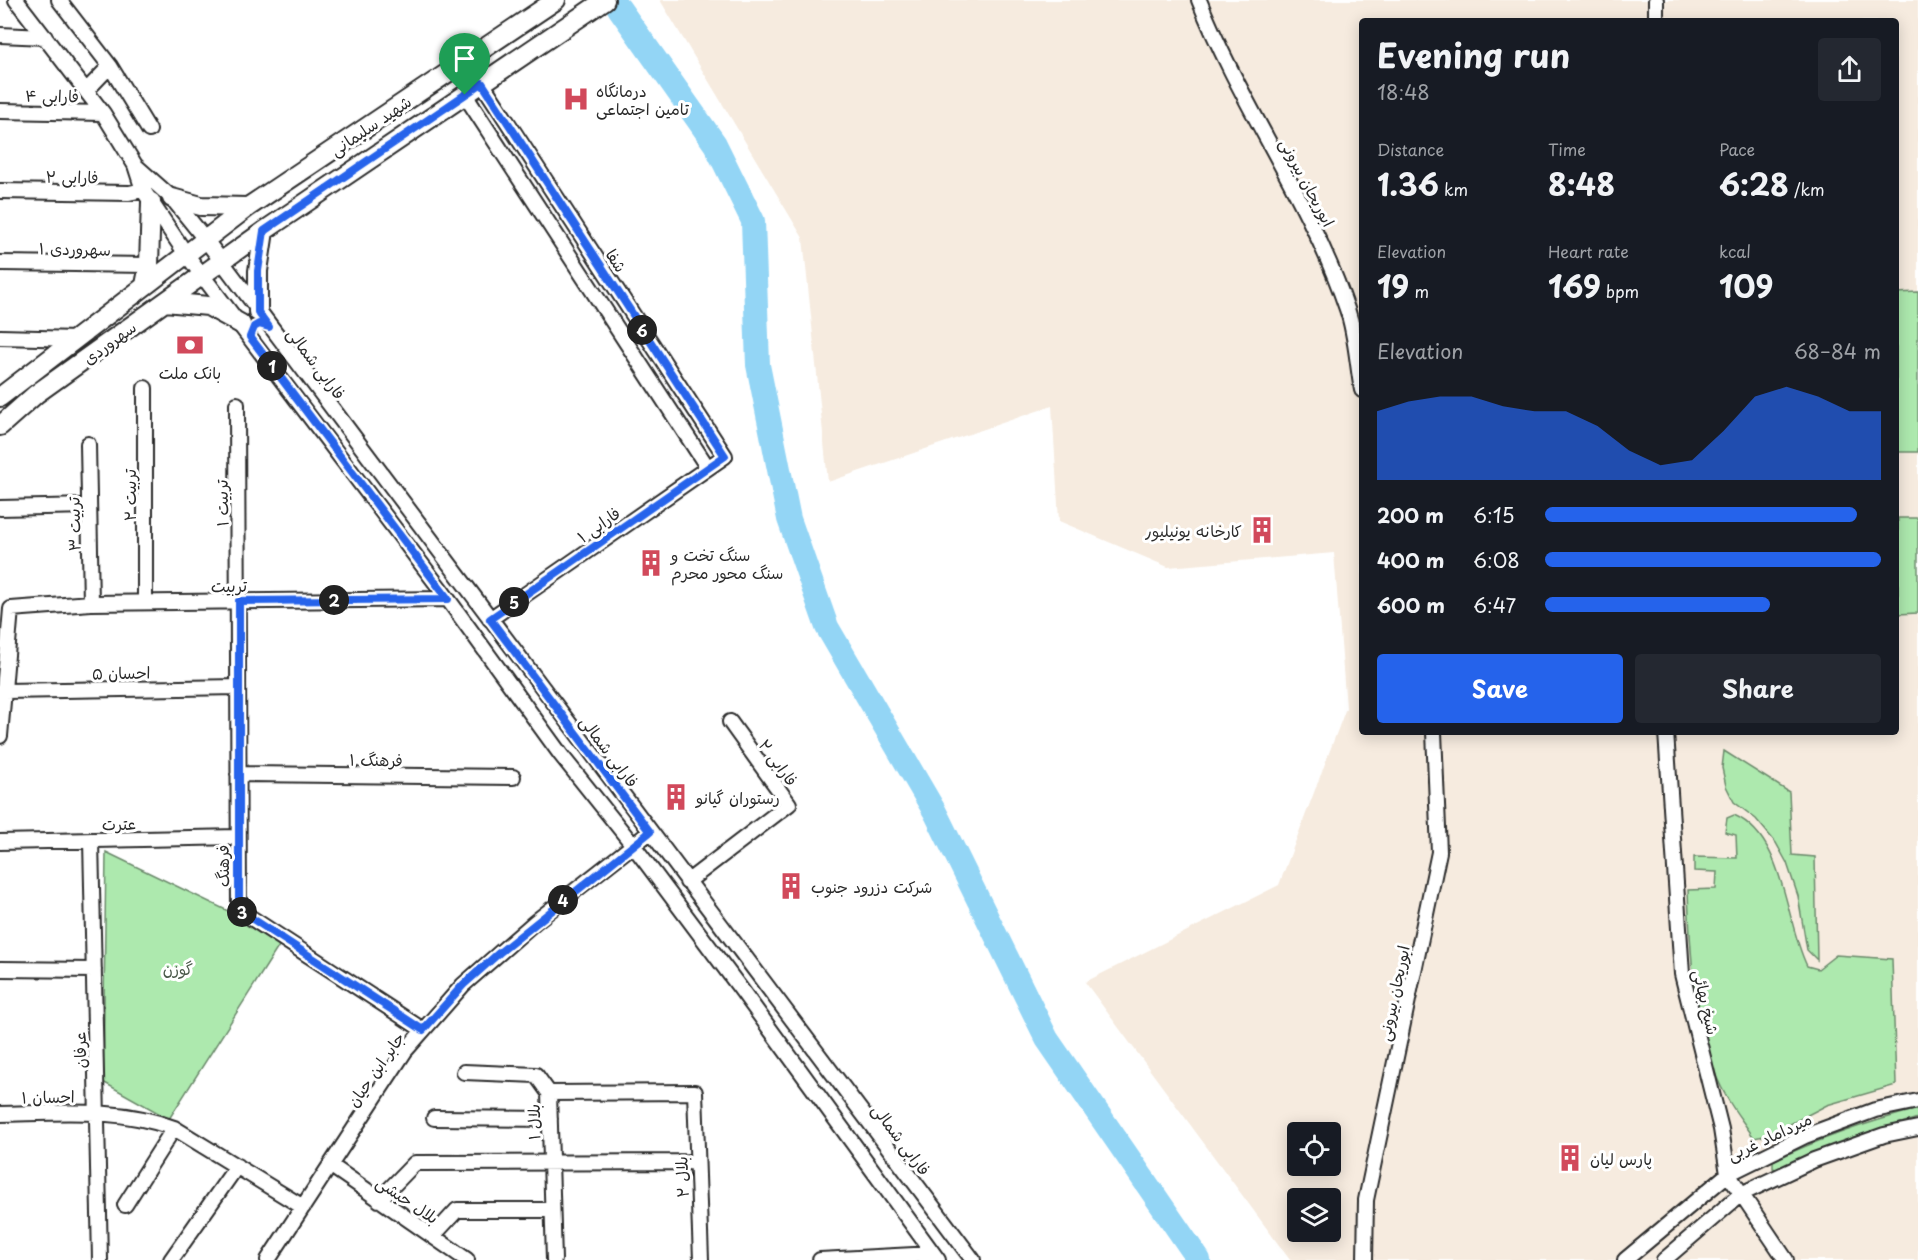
<!DOCTYPE html>
<html lang="en">
<head>
<meta charset="utf-8">
<style>
  :root { --surface:#171b24; --page:#242831; --text:#f1f3f6; --muted:#9ea1a6; --accent:#2563eb }
  body { margin:0; font-family:"Playpen Sans","Playpen Sans Arabic",sans-serif; background:var(--page); color:var(--text); height:100vh; display:flex; flex-direction:column; font-size:22px; white-space:nowrap }
  * { box-sizing:border-box; margin:0 }
  p { font-size:20px; color:var(--muted) }
  .icon { flex:none; width:33px; height:33px; fill:none; stroke:currentColor; stroke-width:2; stroke-linecap:round; stroke-linejoin:round }
  .map { position:relative; flex:1; overflow:hidden }
  .sheet { position:absolute; left:1359px; top:18px; width:540px; height:717px; display:flex; flex-direction:column; background:var(--surface); border-radius:6px; box-shadow:0 3px 15px #0003 }
  .sheet>* { flex:none }
  .fabs { position:absolute; left:1287px; top:1122px; display:grid; gap:12px }
  .fabs a { display:grid; place-items:center; width:54px; height:54px; border-radius:6px; background:var(--surface); box-shadow:0 3px 15px #0003; font-size:30px }
  .pin { position:absolute; display:grid; place-items:center; width:51px; height:51px; color:#fff; margin:-62px -26px; border-radius:50% 50% 50% 0; rotate:-45deg; box-shadow:0 0 6px #0007 }
  .pin .icon { rotate:45deg }
  .km { position:absolute; width:30px; height:30px; margin:-15px; border-radius:50%; background:#222; color:#fff; font-size:16px; line-height:30px; text-align:center }
  .round { display:grid; place-items:center; flex:none; width:63px; height:63px; border-radius:6px; background:var(--page) }
  .headline { display:flex; align-items:center; justify-content:space-between; height:102px; padding:0 18px }
  h1 { font-size:33px; font-weight:700; line-height:45px }
  .metrics { display:grid; grid-template-columns:repeat(3,1fr); gap:9px; height:102px; padding:6px 18px }
  .metrics div { display:grid; align-content:center }
  .metrics b { font-size:30px; font-weight:700 }
  .metrics small { font-size:16px; font-weight:400 }
  .metrics p { font-size:16px }
  .chart { height:168px; padding:12px 18px }
  .chart p { display:flex; justify-content:space-between }
  .chart svg { width:100%; height:108px; margin-top:6px; fill:var(--accent); opacity:.7 }
  .primary-button { display:flex; gap:12px; margin-top:auto; padding:12px 18px }
  .primary-button a { flex:1; height:69px; border-radius:6px; background:var(--accent); color:#fff; font-size:24px; font-weight:700; line-height:69px; text-align:center }
  .primary-button a+a { background:var(--page); color:var(--text) }
  ul { padding:0 18px; list-style:none; font-size:20px }
  li { display:grid; grid-template-columns:96px 72px 1fr; align-items:center; height:45px }
  li i { height:15px; border-radius:8px; background:var(--accent) }
  .map>svg:first-child { display:block }
  .built { fill:#f6ebdf; fill-rule:evenodd }
  .green { fill:#ade9ae; stroke:#6c8a6c; stroke-width:1.5 }
  .lines { fill:none; stroke-linecap:round; stroke-linejoin:round }
  .river { stroke:#93d5f5; stroke-width:24 }
  .minor-casing { stroke:#2b2b2b; stroke-width:18 }
  .major-casing { stroke:#2b2b2b; stroke-width:22 }
  .minor { stroke:#fff; stroke-width:14 }
  .major { stroke:#fff; stroke-width:18 }
  .route-casing { stroke:#fff; stroke-width:12 }
  .route { stroke:#2563eb; stroke-width:8 }
  .labels { text-anchor:middle; dominant-baseline:central; stroke-width:6; stroke-linejoin:round; paint-order:stroke }
  .poi-label { font-size:16px; fill:#2b2b2b; stroke:#fff; text-anchor:start }
  .street-label { font-size:16px; fill:#2b2b2b; stroke:#fff }
  .park-label { font-size:16px; fill:#4c5a4c; stroke:#fff }
</style>
</head>
<body>
<div class="map">
<svg width="1918" height="1260" viewBox="0 0 1918 1260">
  <rect width="100%" height="100%" fill="#fff"/>
  <filter id="ink" filterUnits="userSpaceOnUse"><feTurbulence type="fractalNoise" baseFrequency=".0167" numOctaves="2"/><feDisplacementMap in="SourceGraphic" scale="12" xChannelSelector="R" yChannelSelector="G"/><feConvolveMatrix kernelMatrix="1 2 1 2 8 2 1 2 1" color-interpolation-filters="sRGB"/></filter>
  <g filter="url(#ink)">
    <!-- built -->
    <path class="built" d="M660,0H1918V1260H1290L1085,982L1279,885L1346,708L1334,553L1168,567L1059,521L1052,406L828,482L803,238ZM1362,21H1896V732H1362ZM1298,1132H1330V1166H1298ZM1298,1198H1330V1232H1298Z"/>
    <!-- green -->
    <path class="green" d="M1896,262V293L1918,292V452H1896Z
      M1898,518H1918V613L1898,614Z
      M1724,751L1789,792L1792,855L1815,857L1817,960L1807,950L1798,896L1787,863L1776,843L1756,819L1734,802L1726,786L1722,768Z
      M1734,815C1786,838 1784,920 1807,966L1818,969L1836,955L1892,959L1896,1085L1827,1105L1769,1135L1754,1138C1745,1124 1734,1111 1726,1096C1694,1041 1690,952 1688,890L1716,889L1717,872L1694,871V857L1737,858L1736,835L1725,832L1727,818Z
      M106,852L284,938L169,1119L103,1082Z
      M1918,1109V1118L1851,1138L1778,1170L1773,1168V1161C1820,1138 1868,1122 1918,1109Z"/>
    <g class="lines">
      <!-- river -->
      <path class="river" d="M619,8L715,144L753,221L758,365L789,519L827,627L935,812L1047,1039L1199,1260"/>
      <defs>
        <path id="minor" d="M16,0L103,113L135,165L143,190L186,254L442,591L561,755L633,845L740,988L938,1260
          M59,0L110,66
          M1199,0C1241,106 1310,200 1347,309C1356,334 1357,364 1362,390
          M1656,0V21
          M0,35L45,37
          M482,83L725,456L490,619
          M86,91L110,66L149,130
          M465,95L708,468
          M0,111L103,113
          M136,166L172,198L205,239L973,1260
          M0,191L129,193L143,190
          M0,263L149,265
          M0,337L77,339
          M145,388V602
          M237,404L239,910L423,1030
          M88,444L91,603
          M0,508L89,506
          M5,691L238,687
          M1666,732L1682,974L1721,1129L1728,1174L1786,1260
          M0,736L11,609L91,603L448,599
          M238,774L513,777
          M91,840L100,1260
          M0,842L238,837
          M687,882L789,804L730,722
          M0,969L94,970
          M464,1072L536,1075L549,1093
          M0,1114C58,1113 119,1107 174,1128L303,1207
          M434,1118L550,1119
          M330,1165L467,1260
          M379,1200L415,1163L697,1162
          M125,1205L174,1128
          M433,1236L457,1210H552
          M171,1260L237,1166
          M268,1260L405,1051L463,985L535,922L650,832
          M554,1260L549,1093L695,1092L701,1260
          M820,1260L933,1254
          M1365,1260L1366,1200L1439,852L1434,732
          M1625,1260L1728,1174L1805,1136L1875,1110L1918,1101
          M1664,1260L1741,1194L1814,1160L1884,1135L1918,1128"/>
        <path id="major" d="M172,198L201,206L248,207
          M145,285L149,265L151,202
          M165,302L208,306L241,324
          M258,312V271L264,231
          M0,397L248,207L556,0
          M0,426L36,394L264,231L605,0"/>
      </defs>
      <!-- minor casing -->
      <use href="#minor" class="minor-casing"/>
      <!-- major casing -->
      <use href="#major" class="major-casing"/>
      <!-- minor -->
      <use href="#minor" class="minor"/>
      <!-- major -->
      <use href="#major" class="major"/>
    </g>
  </g>
  <g class="lines" filter="url(#ink)">
    <defs>
      <path id="route" d="M482,83L725,456L490,619L650,832L499,953L463,985L423,1030L239,910V601L448,599L250,337L254,327L259,324L269,327L258,312V271L264,231Z"/>
    </defs>
    <!-- route casing -->
    <use href="#route" class="route-casing"/>
    <!-- route -->
    <use href="#route" class="route"/>
  </g>
  <!-- icons -->
  <defs>
    <symbol id="hospital-bare" viewBox="-9 -9 18 18"><path d="M-5-5h3v3.5h4V-5h3V5h-3V1.5h-4V5h-3Z" fill="#d1495b" stroke="#fff" stroke-width="2.5" paint-order="stroke"/></symbol>
    <symbol id="bank-bare" viewBox="-9 -9 18 18"><path d="M-6-4H6V4H-6ZM0-2.3a2.3 2.3 0 1 0 0 4.6a2.3 2.3 0 1 0 0-4.6Z" fill="#d1495b" stroke="#fff" stroke-width="2.5" paint-order="stroke"/></symbol>
    <symbol id="building-bare" viewBox="-9 -9 18 18"><path d="M-4-6H4V6H1V3H-1V6H-4ZM-2.5-4.3h1.7v1.8h-1.7ZM.8-4.3h1.7v1.8H.8ZM-2.5-1h1.7V.8h-1.7ZM.8-1h1.7V.8H.8Z" fill="#d1495b" stroke="#fff" stroke-width="2.5" paint-order="stroke"/></symbol>
  </defs>
  <g fill-rule="evenodd">
    <use href="#hospital-bare" x="557" y="80" width="38" height="38"/>
    <use href="#bank-bare" x="171" y="326" width="38" height="38"/>
    <use href="#building-bare" x="1243" y="511" width="38" height="38"/>
    <use href="#building-bare" x="632" y="544" width="38" height="38"/>
    <use href="#building-bare" x="657" y="778" width="38" height="38"/>
    <use href="#building-bare" x="772" y="867" width="38" height="38"/>
    <use href="#building-bare" x="1551" y="1139" width="38" height="38"/>
  </g>
  <g class="labels">
    <!-- poi labels -->
    <g class="poi-label">
      <text x="596" y="90">درمانگاه<tspan x="596" dy="18">تامین اجتماعی</tspan></text>
      <text x="190" y="372" text-anchor="middle">بانک ملت</text>
      <text x="1242" y="530" text-anchor="end">کارخانه یونیلیور</text>
      <text x="671" y="554">سنگ تخت و<tspan x="671" dy="18">سنگ محور محرم</tspan></text>
      <text x="696" y="797">رستوران گیانو</text>
      <text x="811" y="886">شرکت دزرود جنوب</text>
      <text x="1590" y="1158">پارس لیان</text>
    </g>
    <!-- street labels -->
    <g class="street-label">
      <text transform="translate(52 95) rotate(1)">فارابی ۴</text>
      <text transform="translate(370 125) rotate(-34)">شهید سلیمانی</text>
      <text transform="translate(72 176) rotate(1)">فارابی ۲</text>
      <text transform="translate(1308 182) rotate(62)">ابوریحان بیرونی</text>
      <text transform="translate(75 248) rotate(1)">سهروردی ۱</text>
      <text transform="translate(617 260) rotate(57)">شفا</text>
      <text transform="translate(109 342) rotate(-36)">سهروردی</text>
      <text transform="translate(317 363) rotate(53)">فارابی شمالی</text>
      <text transform="translate(129 495) rotate(-90)">تربیت ۲</text>
      <text transform="translate(221 503) rotate(-91)">تربیت ۱</text>
      <text transform="translate(73 524) rotate(-91)">تربیت ۳</text>
      <text transform="translate(598 524) rotate(-35)">فارابی ۱</text>
      <text transform="translate(229 585) rotate(-1)">تربیت</text>
      <text transform="translate(121 672) rotate(-1)">احسان ۵</text>
      <text transform="translate(610 751) rotate(53)">فارابی شمالی</text>
      <text transform="translate(376 759) rotate(1)">فرهنگ ۱</text>
      <text transform="translate(779 762) rotate(54)">فارابی ۲</text>
      <text transform="translate(119 823) rotate(-1)">عترت</text>
      <text transform="translate(222 866) rotate(-91)">فرهنگ</text>
      <text transform="translate(1393 993) rotate(-78)">ابوریحان بیرونی</text>
      <text transform="translate(1707 1002) rotate(77)">شیخ بهائی</text>
      <text transform="translate(79 1050) rotate(-91)">عرفان</text>
      <text transform="translate(375 1069) rotate(-55)">جابر ابن حیان</text>
      <text transform="translate(48 1096) rotate(-1)">احسان ۱</text>
      <text transform="translate(533 1122) rotate(-91)">بلال ۱</text>
      <text transform="translate(1769 1136) rotate(-25)">میرداماد غربی</text>
      <text transform="translate(902 1139) rotate(53)">فارابی شمالی</text>
      <text transform="translate(681 1177) rotate(-92)">بلال ۲</text>
      <text transform="translate(408 1199) rotate(34)">بلال حبشی</text>
    </g>
    <!-- park labels -->
    <g class="park-label">
      <text x="178" y="968">گوزن</text>
    </g>
  </g>
</svg>
<div class="fabs">
<a><svg class="icon" aria-label="locate" viewBox="0 0 24 24"><circle cx="12" cy="12" r="6"/><path d="M12 2v4M12 18v4M2 12h4M18 12h4"/></svg></a>
<a><svg class="icon" aria-label="layers" viewBox="0 0 24 24"><path d="M12 4l9 5-9 5-9-5zM3 14l9 5 9-5"/></svg></a>
</div>
<div class="pin" style="left:465px;top:95px;background:#1e9e55"><svg class="icon" aria-label="arrive" viewBox="0 0 24 24"><path d="M6 21V4h12l-3 4 3 4H6"/></svg></div>
<b class="km" style="left:272px;top:366px">1</b>
<b class="km" style="left:334px;top:600px">2</b>
<b class="km" style="left:242px;top:912px">3</b>
<b class="km" style="left:563px;top:900px">4</b>
<b class="km" style="left:514px;top:602px">5</b>
<b class="km" style="left:642px;top:330px">6</b>
<section class="sheet">
<div class="headline"><div><h1>Evening run</h1><p>18:48</p></div><a class="round"><svg class="icon" aria-label="share" viewBox="0 0 24 24"><path d="M12 15V3M7 8l5-5 5 5M5 13v7h14v-7"/></svg></a></div>
<div class="metrics">
<div><p>Distance</p><b>1.36<small> km</small></b></div>
<div><p>Time</p><b>8:48</b></div>
<div><p>Pace</p><b>6:28<small> /km</small></b></div>
</div>
<div class="metrics">
<div><p>Elevation</p><b>19<small> m</small></b></div>
<div><p>Heart rate</p><b>169<small> bpm</small></b></div>
<div><p>kcal</p><b>109</b></div>
</div>
<div class="chart"><p><span>Elevation</span>68–84 m</p>
<svg viewBox="0 0 160 44" preserveAspectRatio="none"><path d="M0 44V16L10 12L20 10L30 10L40 14L50 16L60 16L70 22L80 32L90 38L100 36L110 24L120 10L130 6L140 10L150 16L160 16V44z"/></svg>
</div>
<ul>
<li><b>200 m</b>6:15<i style="width:93%"></i></li>
<li><b>400 m</b>6:08<i style="width:100%"></i></li>
<li><b>600 m</b>6:47<i style="width:67%"></i></li>
</ul>
<div class="primary-button"><a>Save</a><a>Share</a></div>
</section>
</div>
</body>
</html>
